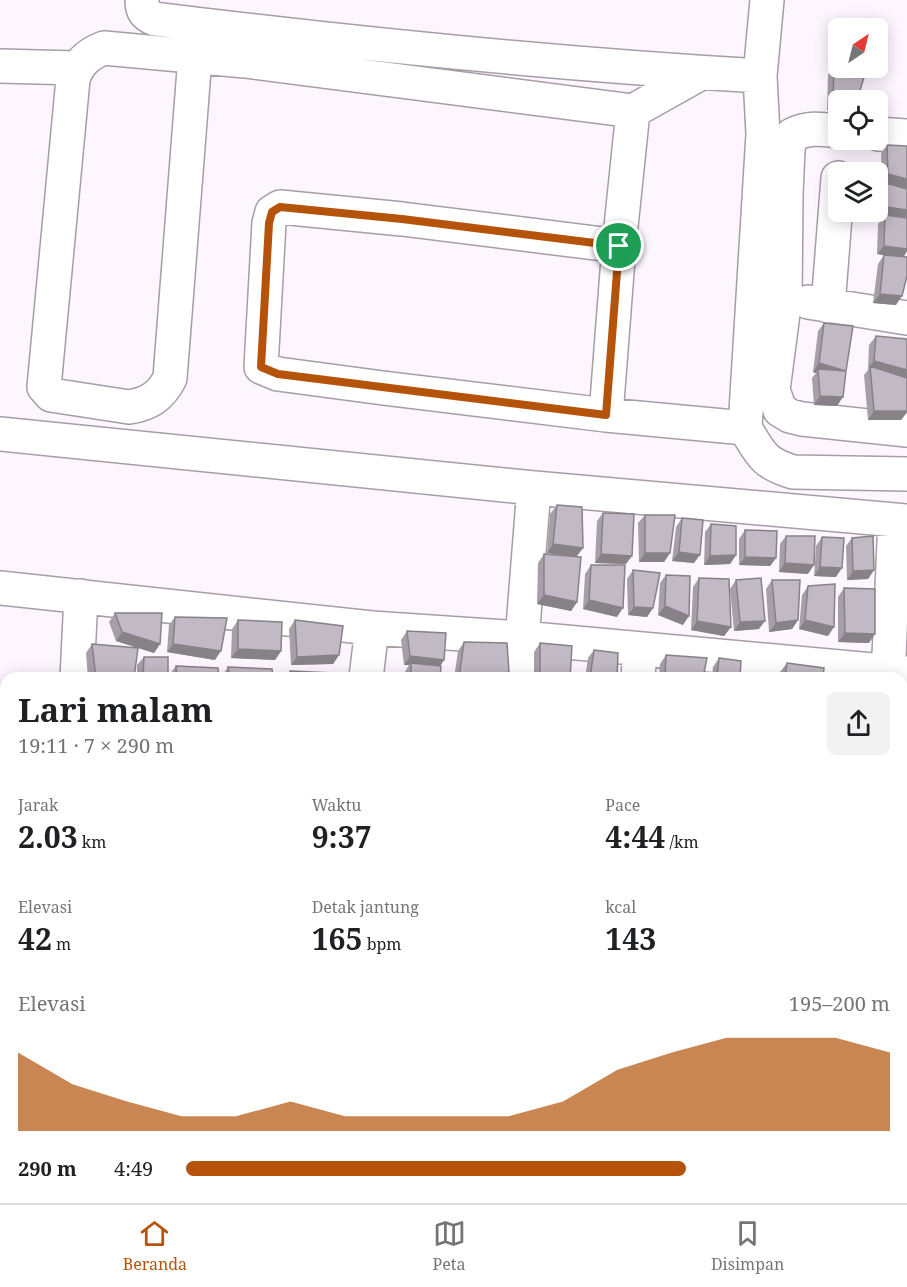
<!DOCTYPE html>
<html lang="id">
<head>
<meta charset="utf-8">
<style>
  :root { --surface:#fff; --page:#f2f2f2; --text:#202124; --muted:#757577; --line:#e0e0e0; --accent:#b45309 }
  body { margin:0; font-family:"Noto Serif",serif; background:var(--page); color:var(--text); height:100vh; display:flex; flex-direction:column; font-size:22px; white-space:nowrap }
  * { box-sizing:border-box; margin:0 }
  p { font-size:20px; color:var(--muted) }
  .icon { flex:none; width:33px; height:33px; fill:none; stroke:currentColor; stroke-width:2; stroke-linecap:round; stroke-linejoin:round }
  .map { position:relative; flex:1; overflow:hidden }
  .side { position:absolute; left:0px; top:672px; width:908px; height:531px; display:flex; flex-direction:column; background:var(--surface); border-radius:18px 18px 0 0; box-shadow:0 3px 15px #0003 }
  .side>* { flex:none }
  .needle { width:39px; rotate:35deg }
  .tools { position:absolute; left:828px; top:18px; display:grid; gap:12px }
  .tools a { display:grid; place-items:center; width:60px; height:60px; border-radius:9px; background:var(--surface); box-shadow:0 3px 15px #0003; font-size:30px }
  .pin { position:absolute; display:grid; place-items:center; width:51px; height:51px; color:#fff; margin:-26px; border:3px solid #fff; border-radius:50%; box-shadow:0 2px 6px #0007 }
  .round { display:grid; place-items:center; flex:none; width:63px; height:63px; border-radius:9px; background:var(--page) }
  .summary { display:flex; align-items:center; justify-content:space-between; height:102px; padding:0 18px }
  h1 { font-size:33px; font-weight:700; line-height:45px }
  .figures { display:grid; grid-template-columns:repeat(3,1fr); gap:9px; height:102px; padding:6px 18px }
  .figures div { display:grid; align-content:center }
  .figures b { font-size:30px; font-weight:700 }
  .figures small { font-size:16px; font-weight:400 }
  .figures p { font-size:16px }
  .chart { height:168px; padding:12px 18px }
  .chart p { display:flex; justify-content:space-between }
  .chart svg { width:100%; height:108px; margin-top:6px; fill:var(--accent); opacity:.7 }
  ul { padding:0 18px; list-style:none; font-size:20px }
  li { display:grid; grid-template-columns:96px 72px 1fr; align-items:center; height:45px }
  li i { height:15px; border-radius:8px; background:var(--accent) }
  .tabs { display:flex; justify-content:space-around; align-items:center; height:84px; border-top:2px solid var(--line); background:var(--surface); font-size:16px; color:var(--muted) }
  .tabs a { display:grid; justify-items:center; gap:3px }
  .tabs .current { color:var(--accent) }
  .map>svg:first-child { display:block }
  .lines { fill:none; stroke-linecap:round; stroke-linejoin:round }
  .minor-casing { stroke:#a69da7; stroke-width:36 }
  .minor { stroke:#fff; stroke-width:33 }
  .wall { fill:#a69fa8 }
  .shaded-wall { fill:#878288 }
  .building { fill:#c1b9c3; stroke:#878288; stroke-width:1.5 }
  .route-casing { stroke:#fff; stroke-width:12 }
  .route { stroke:#b45309; stroke-width:8 }
</style>
</head>
<body>
<div class="map">
<svg width="907" height="1203" viewBox="0 0 907 1203">
  <rect width="100%" height="100%" fill="#fdf6ff"/>
  <g class="lines">
    <defs>
      <path id="minor" d="M142,0C142,11 145,15 155,19C356,44 558,64 760,76
        M767,0L760,76L763,134L745,428C761,454 763,463 793,472L907,474
        M195,57L170,378C161,396 149,404 129,407L51,395L44,387L73,79C78,63 88,54 104,48L245,61L633,111L701,73
        M0,66L76,68
        M878,134L907,136
        M786,195L788,148L792,135C808,127 821,129 838,131
        M760,198L786,195L785,298L773,390L780,410L790,416L802,419L907,430
        M619,246L402,219L280,207L272,212L269,223L261,367L278,374L383,388L606,415L745,428
        M808,302L907,318
        M828,306L838,178
        M606,415L619,246L633,111
        M0,434L534,488L907,521
        M0,588L372,628L522,638L907,673
        M77,678L81,596
        M366,678L372,628
        M519,678L534,488
        M638,678L640,649
        M888,678L895,520
        M902,744H907
        M0,788L6,789
        M902,890H907
        M0,944H6
        M902,1038L907,1039
        M902,1111H907
        M841,1197L846,1203
        M707,1203L708,1197"/>
    </defs>
    <!-- minor casing -->
    <use href="#minor" class="minor-casing"/>
    <!-- minor -->
    <use href="#minor" class="minor"/>
  </g>
  <!-- wall -->
  <path class="wall" d="M834,66L857,100L827,110L828,75Z
    M887,145L907,146V251L903,257L896,305L873,303L878,264L884,255L877,254L878,224L884,216H880V192L886,184L882,183L881,154Z
    M824,323L837,406L814,405L812,378L816,373L813,372L818,331Z
    M876,336L907,339V412L901,420H868L864,375L868,370L869,345Z
    M557,505L583,548L576,557L547,553L550,514Z
    M603,513L626,564L595,563L597,521Z
    M645,515L670,553L664,562H639L638,523Z
    M682,518L694,563L672,561L676,527Z
    M711,524L736,555L730,564L704,565L705,532Z
    M745,530L776,558L770,566L739,565V539Z
    M786,536L808,574L779,572L780,544Z
    M822,537L836,577L814,576L816,546Z
    M852,538L874,570L868,579L847,580L846,546Z
    M544,554L577,602L571,611L537,604L538,563Z
    M591,565L617,617L583,609L585,574Z
    M633,570L653,608L647,617L628,615L627,579Z
    M666,575L683,625L658,615L660,583Z
    M699,578L731,627L724,636L691,630L693,587Z
    M736,580L759,629L734,631L730,589Z
    M772,580L798,620L792,629L769,632L766,589Z
    M808,586L828,636L799,629L802,595Z
    M844,588L869,643L838,642V597Z
    M115,613L160,644L154,653L116,641L109,622Z
    M175,617L215,660L167,652L169,625Z
    M238,620L281,651L275,660L231,658L232,629Z
    M295,620L339,655L333,664L291,665L289,629Z
    M407,631L444,660L440,666V678H405V672L409,665H404L401,640Z
    M464,642L505,678H454L458,651Z
    M540,643L570,678H534V652Z
    M92,644L134,678H88L86,653Z
    M594,650L617,678H585L588,658Z
    M666,655L703,678H659L660,664Z
    M144,657L168,678H137V665Z
    M719,658L740,678H712L713,667Z
    M787,663L823,678H780V672Z
    M176,666L219,678H170V674Z
    M228,667L273,678H222V676Z
    M290,671L333,678H286Z
    M907,816V849L902,823Z"/>
  <!-- shaded-wall -->
  <path class="shaded-wall" d="M833,102L838,103V113L827,110Z
    M888,174L907,179V190L882,183Z
    M887,207L907,210V220L885,215L884,216H880Z
    M884,246L907,249V251L903,258L877,254Z
    M880,294L902,296L896,305L873,303Z
    M874,361L907,370V380L870,366Z
    M819,363L846,371L818,369L816,373L813,372Z
    M820,396L843,397L837,406L814,405Z
    M874,411H907V412L901,420H868Z
    M553,544L583,548L576,557L547,553Z
    M679,552L700,555L694,563L672,561Z
    M645,553H670L664,562H639Z
    M601,554L632,556L626,564L595,563Z
    M736,555L730,564L704,565L710,556Z
    M745,557L776,558L770,566L739,565Z
    M785,563L814,565L808,574L779,572Z
    M820,567L842,568L836,577L814,576Z
    M874,570L868,579L847,580L853,571Z
    M544,595L577,602L571,611L537,604Z
    M589,600L623,608L617,617L583,609Z
    M665,606L689,616L683,625L658,615Z
    M634,607L653,608L647,617L628,615Z
    M798,620L792,629L769,632L776,623Z
    M805,620L834,627L828,636L799,629Z
    M697,621L731,627L724,636L691,630Z
    M765,621L759,629L734,631L740,622Z
    M122,632L160,644L154,653L116,641Z
    M845,633L875,634L869,643L838,642Z
    M173,644L221,651L215,660L167,652Z
    M238,649L281,651L275,660L231,658Z
    M339,655L333,664L291,665L297,657Z
    M410,656L444,660L438,669L411,663L409,665H404Z
    M509,672L505,678H487V677Z
    M0,909L6,910V919H0Z
    M902,945L907,946V956L902,955Z
    M903,999L907,1000V1011L902,1009V1001Z"/>
  <!-- building -->
  <path class="building" d="M834,66L865,74L857,100H838V103L833,102Z
    M887,145L907,146V179L888,174Z
    M886,183L907,189V210L887,207Z
    M885,215L907,218V249L884,246Z
    M884,255L907,257V276L902,296L880,294Z
    M824,323L853,326L846,371L819,363Z
    M876,336L907,339V370L874,361Z
    M870,366L907,378V411H874Z
    M818,369L846,371L843,397L820,396Z
    M557,505L582,507L583,548L553,544Z
    M603,513L634,514L632,556L601,554Z
    M645,515H675L670,553H645Z
    M682,518L703,520L700,555L679,552Z
    M711,524L736,526V555L710,556Z
    M745,530L777,531L776,558L745,557Z
    M786,536H815L814,565L785,563Z
    M873,536L874,570L853,571L852,538Z
    M822,537L844,538L842,568L820,567Z
    M544,554L581,557L577,602L544,595Z
    M591,565H625L623,608L589,600Z
    M633,570L660,573L653,608L634,607Z
    M666,575L690,576L689,616L665,606Z
    M699,578L729,579L731,627L697,621Z
    M761,578L765,621L740,622L736,580Z
    M772,580H800L798,620L776,623Z
    M835,584L834,627L805,620L808,586Z
    M844,588L875,589V634L845,633Z
    M115,613H162L160,644L122,632Z
    M175,617L227,618L221,651L173,644Z
    M238,620L282,622L281,651L238,649Z
    M295,620L343,626L339,655L297,657Z
    M407,631L446,633L444,660L410,656Z
    M464,642L507,643L509,672L487,677V678H459Z
    M540,643L572,646L570,678H540Z
    M92,644L138,648L134,678H96Z
    M594,650L618,653L617,678H590Z
    M666,655L707,658L703,678H665Z
    M144,657H168V678H143Z
    M719,658L741,661L740,678H717Z
    M411,663L441,666L440,678H411Z
    M787,663L824,668L823,678H785Z
    M176,666L218,668L219,678H177Z
    M228,667L272,669L273,678H230Z
    M290,671L333,673V678H290Z
    M841,674L857,678H841Z
    M0,800H5L1,847L0,846Z
    M0,863L6,864V910L0,909Z
    M902,901L907,902V946L902,945Z
    M902,964H907V1000L903,999L902,989Z"/>
  <g class="lines">
    <defs>
      <path id="route" d="M280,207L402,219L619,246L606,415L278,374L261,367L269,223L272,212Z"/>
    </defs>
    <!-- route casing -->
    <use href="#route" class="route-casing"/>
    <!-- route -->
    <use href="#route" class="route"/>
  </g>
</svg>
<div class="tools">
<a><svg class="needle" viewBox="-14 -14 28 28"><path d="M0-13l5 13h-10z" fill="#e53935"/><path d="M0 13l5-13h-10z" fill="#757577"/></svg></a>
<a><svg class="icon" aria-label="locate" viewBox="0 0 24 24"><circle cx="12" cy="12" r="6"/><path d="M12 2v4M12 18v4M2 12h4M18 12h4"/></svg></a>
<a><svg class="icon" aria-label="layers" viewBox="0 0 24 24"><path d="M12 4l9 5-9 5-9-5zM3 14l9 5 9-5"/></svg></a>
</div>
<div class="pin" style="left:619px;top:246px;background:#1e9e55"><svg class="icon" aria-label="arrive" viewBox="0 0 24 24"><path d="M6 21V4h12l-3 4 3 4H6"/></svg></div>
<section class="side">
<div class="summary"><div><h1>Lari malam</h1><p>19:11 · 7 × 290 m</p></div><a class="round"><svg class="icon" aria-label="share" viewBox="0 0 24 24"><path d="M12 15V3M7 8l5-5 5 5M5 13v7h14v-7"/></svg></a></div>
<div class="figures">
<div><p>Jarak</p><b>2.03<small> km</small></b></div>
<div><p>Waktu</p><b>9:37</b></div>
<div><p>Pace</p><b>4:44<small> /km</small></b></div>
</div>
<div class="figures">
<div><p>Elevasi</p><b>42<small> m</small></b></div>
<div><p>Detak jantung</p><b>165<small> bpm</small></b></div>
<div><p>kcal</p><b>143</b></div>
</div>
<div class="chart"><p><span>Elevasi</span>195–200 m</p>
<svg viewBox="0 0 160 44" preserveAspectRatio="none"><path d="M0 44V12L10 25L20 32L30 38L40 38L50 32L60 38L70 38L80 38L90 38L100 32L110 19L120 12L130 6L140 6L150 6L160 12V44z"/></svg>
</div>
<ul>
<li><b>290 m</b>4:49<i style="width:71%"></i></li>
</ul>
</section>
</div>
<nav class="tabs">
<a class="current"><svg class="icon" aria-label="home" viewBox="0 0 24 24"><path d="M3 11l9-7 9 7M6 9v11h12V9"/></svg>Beranda</a>
<a><svg class="icon" aria-label="map" viewBox="0 0 24 24"><path d="M3 6l6-2 6 2 6-2v14l-6 2-6-2-6 2zM9 4v14M15 6v14"/></svg>Peta</a>
<a><svg class="icon" aria-label="saved" viewBox="0 0 24 24"><path d="M7 4h10v16l-5-4-5 4z"/></svg>Disimpan</a>
</nav>
</body>
</html>
